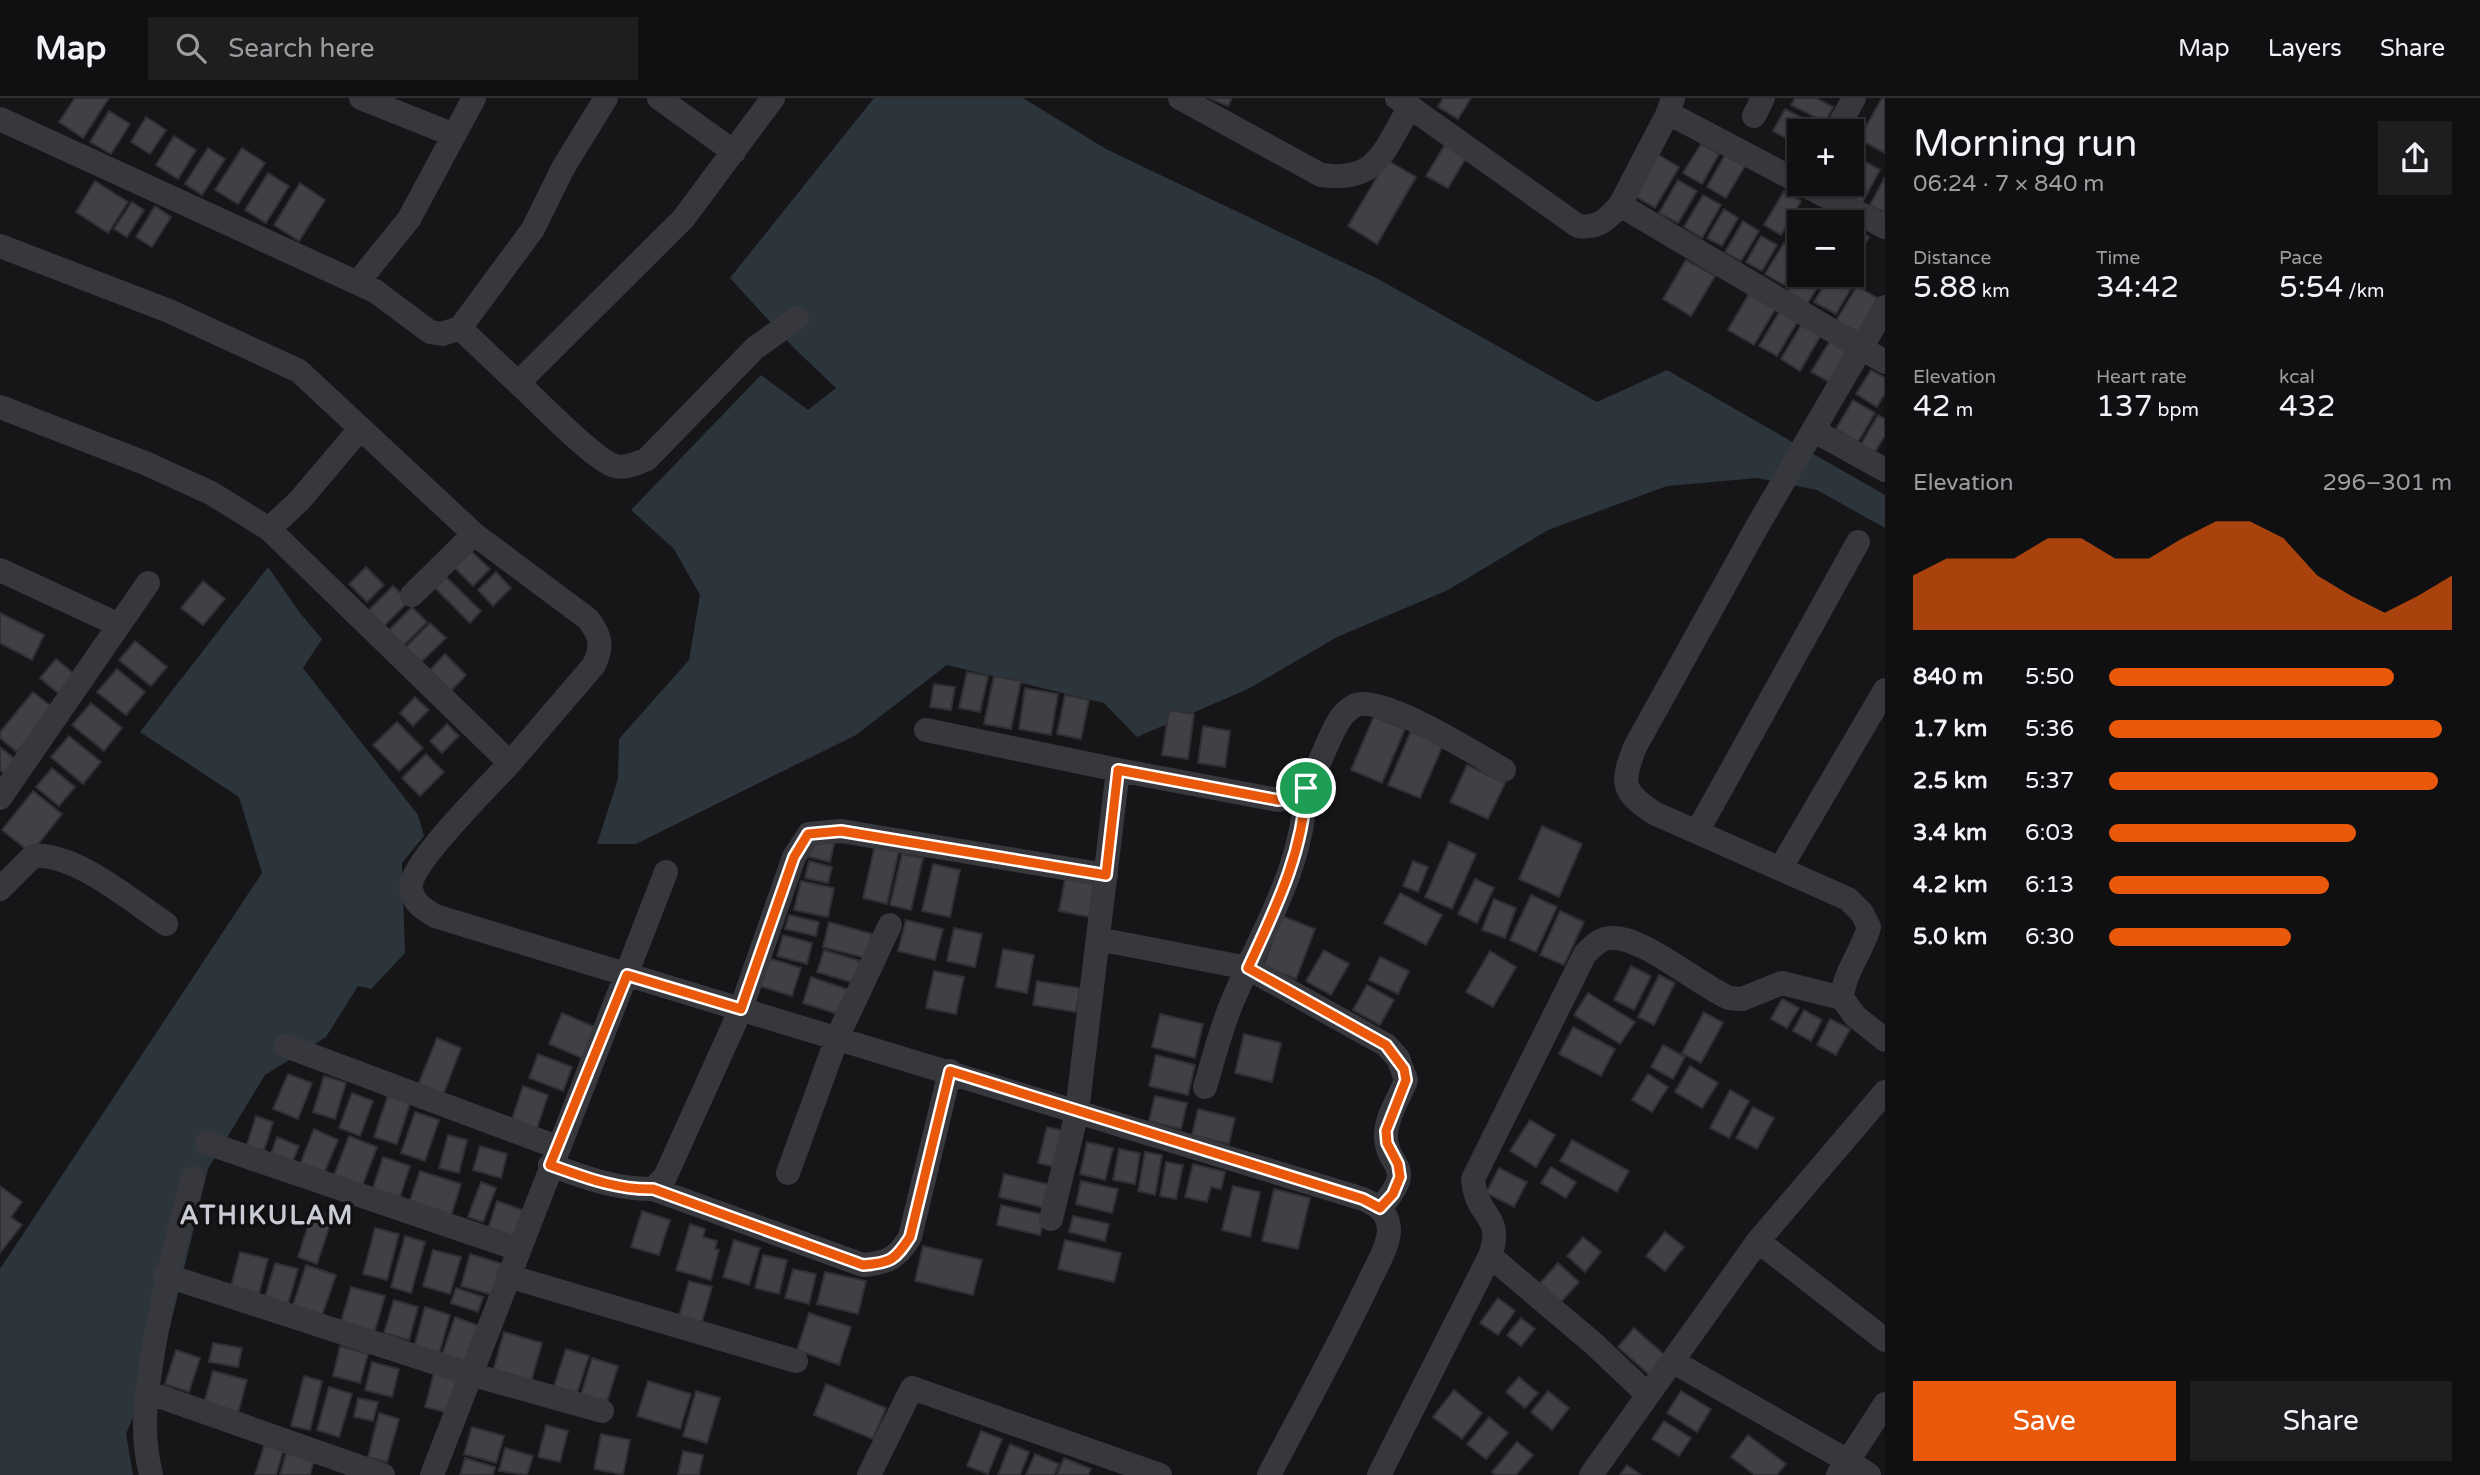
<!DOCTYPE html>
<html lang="en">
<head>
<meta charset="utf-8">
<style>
  :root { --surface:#101012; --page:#1e1e20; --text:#f1f3f6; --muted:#9c9d9f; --line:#303032; --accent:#ea580c }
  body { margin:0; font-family:"Varela Round",sans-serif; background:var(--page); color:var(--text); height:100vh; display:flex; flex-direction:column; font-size:26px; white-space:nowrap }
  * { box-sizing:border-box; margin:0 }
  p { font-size:23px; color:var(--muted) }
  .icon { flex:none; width:38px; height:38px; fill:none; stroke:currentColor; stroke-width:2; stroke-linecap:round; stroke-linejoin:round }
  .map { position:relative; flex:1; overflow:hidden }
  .details { display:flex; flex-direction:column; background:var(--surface); width:595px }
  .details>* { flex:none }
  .fabs { position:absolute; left:1787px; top:21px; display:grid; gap:14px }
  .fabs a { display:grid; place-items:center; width:77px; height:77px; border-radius:0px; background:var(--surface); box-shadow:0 2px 5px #0004,0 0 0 2px var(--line); font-size:35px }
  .pin { position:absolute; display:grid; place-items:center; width:60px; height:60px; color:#fff; margin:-30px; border:4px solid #fff; border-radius:50%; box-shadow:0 2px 7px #0007 }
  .round { display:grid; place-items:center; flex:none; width:74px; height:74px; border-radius:0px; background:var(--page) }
  .overview { display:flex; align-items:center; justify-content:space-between; height:119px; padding:0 28px }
  h1 { font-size:38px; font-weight:600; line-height:52px }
  .stats { display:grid; grid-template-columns:repeat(3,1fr); gap:10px; height:119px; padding:7px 28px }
  .stats div { display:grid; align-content:center }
  .stats b { font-size:30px; font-weight:600 }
  .stats small { font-size:19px; font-weight:400 }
  .stats p { font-size:19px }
  .chart { height:196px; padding:14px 28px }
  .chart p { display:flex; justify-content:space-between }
  .chart svg { width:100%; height:126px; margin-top:7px; fill:var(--accent); opacity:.7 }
  .button { display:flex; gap:14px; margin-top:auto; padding:14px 28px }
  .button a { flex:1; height:80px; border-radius:0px; background:var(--accent); color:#fff; font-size:28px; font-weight:600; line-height:80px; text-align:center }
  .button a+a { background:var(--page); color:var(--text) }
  ul { padding:0 28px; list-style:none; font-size:23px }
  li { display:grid; grid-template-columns:112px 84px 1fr; align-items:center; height:52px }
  li i { height:18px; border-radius:9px; background:var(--accent) }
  header { display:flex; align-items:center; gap:42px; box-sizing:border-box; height:98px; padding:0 35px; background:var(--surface); border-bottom:2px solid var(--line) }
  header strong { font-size:33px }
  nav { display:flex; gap:38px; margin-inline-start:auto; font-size:24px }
  .search { width:490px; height:63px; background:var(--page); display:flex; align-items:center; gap:18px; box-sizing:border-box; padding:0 24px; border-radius:0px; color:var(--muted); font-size:26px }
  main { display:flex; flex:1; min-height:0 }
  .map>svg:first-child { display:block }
  .water { fill:#2c353c }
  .building { fill:#404145; stroke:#303034; stroke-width:2 }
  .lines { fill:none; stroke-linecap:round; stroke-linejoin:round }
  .minor { stroke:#37383d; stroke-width:24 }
  .route-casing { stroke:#fff; stroke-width:14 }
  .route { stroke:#ea580c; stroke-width:9 }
  .labels { text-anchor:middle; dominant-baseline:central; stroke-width:7; stroke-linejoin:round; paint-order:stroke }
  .district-label { font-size:26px; font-weight:bold; letter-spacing:2px; fill:#c9ccd4; stroke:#111113 }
</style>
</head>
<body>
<header>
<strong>Map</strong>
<div class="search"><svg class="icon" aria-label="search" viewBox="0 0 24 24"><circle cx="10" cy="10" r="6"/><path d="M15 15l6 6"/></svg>Search here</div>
<nav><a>Map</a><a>Layers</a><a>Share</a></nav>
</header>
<main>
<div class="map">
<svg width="1885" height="1377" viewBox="0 0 1885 1377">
  <rect width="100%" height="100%" fill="#161618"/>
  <!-- water -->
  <path class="water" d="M874,0H1023L1106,51L1380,182L1597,304L1667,272L1885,397V430L1817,392L1757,380L1667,388L1548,432L1448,492L1337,539L1248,591L1137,639L1104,605L947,567L856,637L636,746H597L618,681L619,641L689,562L700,497L674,451L631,412L761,277L808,312L836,290L794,250L730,180Z
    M268,469L300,515L322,541L303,570L418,717L424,738L402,765L405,855L371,891L358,888L326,939L265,977L208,1071L170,1229L126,1336L133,1377H0V1171L262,775L239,699L140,634Z"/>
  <!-- building -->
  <path class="building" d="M75,0H109L83,40L59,24Z
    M1209,0H1232L1228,8Z
    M1443,0H1471L1458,21L1438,9Z
    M1795,0H1816L1833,9L1825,24L1791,7Z
    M1882,0H1885V55L1859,41Z
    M1785,11L1822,30L1821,33H1799V47L1773,33Z
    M109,13L130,26L111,56L90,44Z
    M146,19L166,32L150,56L131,44Z
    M174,38L196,52L178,81L156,67Z
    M1449,40L1470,53L1448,90L1426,78Z
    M1701,46L1719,56L1702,86L1683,75Z
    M208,50L225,61L202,97L185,86Z
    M242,50L265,65L238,106L215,92Z
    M1657,56L1679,69L1655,110L1633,97Z
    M1725,57L1745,68L1726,100L1707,89Z
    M1387,62L1416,79L1377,146L1348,128Z
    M1862,62L1880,72L1862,105L1845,96Z
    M268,75L289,88L266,125L245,112Z
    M1885,79V115L1870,107Z
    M1678,82L1697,93L1678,125L1659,115Z
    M95,83L128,104L108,135L76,114Z
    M300,85L325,102L299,143L274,127Z
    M1784,93L1801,103L1781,137L1764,127Z
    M1703,97L1721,107L1702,140L1684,129Z
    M132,104L144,112L127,139L114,131Z
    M155,108L171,119L152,149L136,139Z
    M1724,111L1738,120L1722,148L1707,140Z
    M1743,123L1759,133L1741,163L1725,154Z
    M1852,129L1869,139L1852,167Z
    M1761,138L1777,147L1762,173L1746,164Z
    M1784,145L1799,154V161L1784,187L1765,176Z
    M1686,162L1715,178L1691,218L1663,201Z
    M1799,174L1825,177L1807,206L1787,194Z
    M1830,177H1846L1856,182L1836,216L1814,204Z
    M1857,188L1879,201L1859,235L1836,223Z
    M1753,189L1779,205L1754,247L1728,232Z
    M1781,211L1799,221L1777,258L1759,248Z
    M1803,224L1822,235L1800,273L1781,261Z
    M1830,243L1849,254L1831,285L1811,274Z
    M1871,272L1885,280V295L1877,309L1856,296Z
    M1853,302L1875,315L1858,344L1836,331Z
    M1878,317L1885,321V337L1875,354L1861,346Z
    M470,452L490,471L473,488L454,469Z
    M366,469L384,487L367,504L349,486Z
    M496,474L511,490L493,508L478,492Z
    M446,479L481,513L470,525L435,490Z
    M203,483L225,501L203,527L181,510Z
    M393,488L409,503L384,528L368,513Z
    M412,509L427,524L403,548L388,533Z
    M0,515L44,537L32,562L0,545Z
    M430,525L446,540L420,565L405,550Z
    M135,543L167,569L151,588L119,562Z
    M445,556L466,577L450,594L429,573Z
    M56,561L79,580L63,599L40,580Z
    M117,571L145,594L126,617L97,594Z
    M967,574L988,578L980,614L959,610Z
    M994,578L1021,583L1011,631L984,626Z
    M934,586L955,589L951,612L930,609Z
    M1025,590L1058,596L1051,637L1019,631Z
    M33,594L53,610L17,654L0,640V634Z
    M1065,597L1089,602L1081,641L1057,636Z
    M415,599L429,612L413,628L400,615Z
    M91,605L122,630L104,653L72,627Z
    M1169,612L1194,616L1188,661L1162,657Z
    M1374,618L1405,631L1382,685L1351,672Z
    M397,624L423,650L399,673L373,647Z
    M447,626L459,638L442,655L430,643Z
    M1203,628L1230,633L1225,669L1198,665Z
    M1411,633L1443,647L1420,700L1388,687Z
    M69,638L101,664L83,686L51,659Z
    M0,649L17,663L6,677L0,672Z
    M426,656L444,674L420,698L402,680Z
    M1467,667L1505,685L1488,721L1450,704Z
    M52,670L75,689L59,708L36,689Z
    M33,693L62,716L31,755L2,732Z
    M1542,728L1582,746L1559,799L1519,781Z
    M813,738L835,742L830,764L809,759Z
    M1449,744L1476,756L1452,811L1425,799Z
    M875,747L899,752L887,806L863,800Z
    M902,756L923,760L911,812L890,807Z
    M809,763L832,769L828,785L805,780Z
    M1413,763L1428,769L1418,794L1403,788Z
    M933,766L960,772L950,819L922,813Z
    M1066,776L1096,782L1090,819L1059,813Z
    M1475,781L1494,790L1477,825L1458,816Z
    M801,783L834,790L828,819L794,812Z
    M1400,795L1442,817L1426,847L1384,825Z
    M1531,797L1557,809L1536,854L1510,842Z
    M1494,801L1516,810L1505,840L1482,832Z
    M1560,813L1584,824L1564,867L1540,857Z
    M789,817L819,824L816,838L785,831Z
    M1282,818L1315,831L1296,881L1263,868Z
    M906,822L943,831L935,862L898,853Z
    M829,824L872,836L866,860L823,849Z
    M954,830L982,836L975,869L947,863Z
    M783,837L812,845L807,866L777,858Z
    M1003,851L1034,857L1027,895L996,889Z
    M824,852L860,863L854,885L817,874Z
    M1324,852L1349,866L1331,897L1306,883Z
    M1490,853L1516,869L1493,909L1466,894Z
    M1380,859L1409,873L1398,896L1369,882Z
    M768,860L801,870L792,898L759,888Z
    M1631,868L1651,878L1634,912L1614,902Z
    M934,873L964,879L956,916L926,910Z
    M1659,877L1675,885L1654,927L1638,919Z
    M811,879L849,892L841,917L803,905Z
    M1037,883L1080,890L1076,914L1033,907Z
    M1367,887L1394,902L1380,927L1353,912Z
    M1588,895L1635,924L1620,946L1574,917Z
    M1782,901L1799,910L1787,930L1771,921Z
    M1804,912L1822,922L1811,943L1793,933Z
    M1704,914L1723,925L1701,965L1682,955Z
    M562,915L597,930L584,961L549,946Z
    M1160,916L1203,926L1195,960L1152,949Z
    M1830,921L1850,931L1836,957L1817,947Z
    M1573,929L1615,951L1601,978L1559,956Z
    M1244,936L1281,945L1272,984L1235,975Z
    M437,940L461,950L443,997L418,987Z
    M1663,947L1685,959L1673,981L1651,969Z
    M538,956L572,969L563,993L529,980Z
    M1156,957L1195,967L1188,997L1149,988Z
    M1690,968L1718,985L1702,1010L1675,994Z
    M288,976L312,985L298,1021L273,1011Z
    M1648,976L1668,989L1652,1014L1632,1002Z
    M324,978L346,985L335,1021L313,1014Z
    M523,988L548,997L535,1036L510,1027Z
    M1730,992L1749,1003L1729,1040L1710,1030Z
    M352,995L373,1003L360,1038L339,1030Z
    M388,997L410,1005L397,1046L374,1039Z
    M1155,998L1187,1005L1181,1031L1149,1023Z
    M1753,1009L1774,1020L1757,1051L1736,1040Z
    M1198,1011L1235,1020L1229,1046L1192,1037Z
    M415,1014L439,1022L425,1063L401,1055Z
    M256,1018L273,1024L263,1056L246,1050Z
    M1530,1022L1555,1037L1536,1069L1510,1053Z
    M1047,1029L1073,1035L1064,1071L1038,1065Z
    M314,1031L338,1042L323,1078L299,1069Z
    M448,1037L467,1042L459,1075L439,1070Z
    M349,1038L377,1049L361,1091L333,1080Z
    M277,1039L299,1048L291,1067L270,1059Z
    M1572,1042L1629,1073L1617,1094L1560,1063Z
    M1087,1044L1113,1050L1105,1082L1080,1076Z
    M480,1048L507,1056L501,1080L473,1072Z
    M1119,1051L1140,1055L1135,1086L1113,1082Z
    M1145,1054L1162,1057L1155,1097L1138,1093Z
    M383,1059L410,1068L399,1102L372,1093Z
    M1166,1064L1183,1067L1176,1101L1160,1098Z
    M1193,1066L1225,1074L1221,1091L1211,1089L1207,1104L1185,1099Z
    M1551,1069L1576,1084L1566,1100L1541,1085Z
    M1499,1070L1527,1084L1514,1109L1486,1095Z
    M420,1073L461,1086L451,1118L409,1105Z
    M1004,1076L1055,1088L1049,1111L999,1099Z
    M1081,1083L1118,1091L1112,1115L1076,1106Z
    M481,1084L496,1090L483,1124L468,1119Z
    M0,1088L22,1104L11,1119L22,1127L0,1155Z
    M1233,1088L1260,1094L1250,1139L1222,1132Z
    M1274,1091L1310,1100L1298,1151L1262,1143Z
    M497,1103L525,1113L516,1140L488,1131Z
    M1001,1107L1045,1117L1040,1137L997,1127Z
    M313,1112L333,1118L317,1166L298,1159Z
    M642,1113L670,1122L659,1157L631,1149Z
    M1073,1118L1109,1126L1105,1143L1069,1134Z
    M690,1126L705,1131L703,1139L717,1143L715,1151L719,1152L711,1182L676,1172Z
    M375,1130L399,1136L387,1182L363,1176Z
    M1665,1134L1684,1149L1665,1173L1646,1158Z
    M405,1138L425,1144L411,1195L391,1189Z
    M1583,1139L1601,1154L1585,1174L1567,1158Z
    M734,1142L760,1150L749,1187L723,1179Z
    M1065,1142L1121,1155L1114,1184L1058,1171Z
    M923,1148L982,1162L973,1197L915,1183Z
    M433,1152L461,1159L450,1196L423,1188Z
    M240,1154L268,1161L258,1199L230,1192Z
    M470,1156L502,1166L493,1197L461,1188Z
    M763,1157L787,1162L779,1196L755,1190Z
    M275,1165L298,1171L287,1209L264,1203Z
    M1558,1165L1579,1184L1561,1204L1540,1185Z
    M306,1167L336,1177L321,1220L292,1210Z
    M793,1171L816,1176L809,1206L785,1200Z
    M825,1174L866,1183L858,1216L817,1206Z
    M689,1183L712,1189L702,1224L679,1218Z
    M351,1189L385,1198L374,1236L340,1227Z
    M456,1190L483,1199L478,1214L451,1205Z
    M1498,1200L1515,1213L1498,1237L1480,1225Z
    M394,1202L418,1209L409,1242L384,1235Z
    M425,1209L450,1217L439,1256L414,1249Z
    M809,1215L851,1229L839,1267L797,1252Z
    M455,1219L480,1228L467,1265L442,1257Z
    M1521,1220L1535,1231L1521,1248L1507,1237Z
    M1634,1230L1669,1261L1653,1280L1618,1249Z
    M504,1234L542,1245L531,1284L493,1273Z
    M213,1245L242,1250L238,1269L209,1264Z
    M340,1248L368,1256L360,1285L333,1278Z
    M566,1251L589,1258L576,1298L553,1291Z
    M176,1252L200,1260L189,1294L165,1286Z
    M592,1260L618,1268L606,1307L580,1300Z
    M372,1264L399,1271L392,1299L365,1292Z
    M213,1273L247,1282L238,1315L204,1305Z
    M434,1275L461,1281L453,1316L425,1309Z
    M304,1278L322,1283L310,1332L291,1328Z
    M1519,1279L1538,1295L1525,1310L1506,1294Z
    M648,1283L691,1296L680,1331L637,1318Z
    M826,1286L886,1310L873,1341L814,1317Z
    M329,1289L352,1296L339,1339L317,1332Z
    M1454,1292L1482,1315L1462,1341L1433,1319Z
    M696,1293L720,1300L707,1345L683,1338Z
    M1548,1293L1569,1310L1552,1332L1531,1314Z
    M1681,1293L1711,1311L1697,1334L1667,1315Z
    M358,1300L378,1304L373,1323L354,1319Z
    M379,1315L399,1321L387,1364L368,1359Z
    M1489,1319L1508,1335L1486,1361L1467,1346Z
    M1664,1323L1691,1340L1679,1358L1652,1341Z
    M546,1327L568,1333L560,1364L538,1359Z
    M472,1329L504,1338L496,1365L464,1356Z
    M981,1333L1002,1341L988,1376L967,1368Z
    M601,1336L630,1342L623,1377L594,1371Z
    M1748,1337L1786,1366L1777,1377H1755L1731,1359Z
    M1517,1344L1533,1357L1516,1377H1496L1492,1374Z
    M265,1345L284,1350L276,1377H255Z
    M1010,1346L1029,1354L1020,1377H998Z
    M505,1350L533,1358L527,1377L499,1373Z
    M683,1353L703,1357L699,1377H678Z
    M286,1355L314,1362L310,1377H280Z
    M1035,1356L1059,1366L1054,1377H1026Z
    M465,1360L495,1369L493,1377H460Z
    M1064,1360L1091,1371L1088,1377H1057Z
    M1627,1367L1641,1377H1620Z"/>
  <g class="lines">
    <!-- minor -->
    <path class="minor" d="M361,0L454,37
      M659,0L734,54
      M1180,0L1321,77C1379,85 1383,52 1410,9L1397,0
      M1673,0L1668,15L1620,107L1885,264
      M1410,9L1578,128C1599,131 1607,121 1620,107
      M1668,15L1799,84
      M1754,18L1763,0
      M0,21L375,193L430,234L442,236L460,230L518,285L683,121L773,0
      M1836,33L1854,0
      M1803,86L1885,129
      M0,148L169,213L299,273L474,436L588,521C601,538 603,548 594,567L510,665
      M358,184L409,121L474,0
      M1885,209L1758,427L1635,649C1621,685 1621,693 1654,715L1848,801L1862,815L1869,829C1862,854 1844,874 1842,900L1855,918L1885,942
      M460,230L533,131L563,70L606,0
      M518,285C536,301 595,363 615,368C625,371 638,365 647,361L755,250L797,220
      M0,309L145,365L211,395L269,431L510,665C491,686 408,767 411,791C413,805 424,811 435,818L1363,1101C1378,1108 1388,1114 1389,1131C1389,1149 1375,1170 1368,1186C1337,1251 1302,1314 1269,1377
      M1813,332L1885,372
      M269,431L299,403L360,331
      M0,472L119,527
      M412,497L474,436
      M926,632L1118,672L1077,1014L1051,1121
      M1118,672L1278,702L1295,700C1319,678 1323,648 1340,621C1343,616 1351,609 1356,607C1383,597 1477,657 1504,672
      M0,700L148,485
      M1697,734L1858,444
      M1780,771L1885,592
      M0,791L33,758C76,755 130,802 166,826
      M1098,841L1248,870L1386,947L1398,960L1406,982C1400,999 1387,1017 1386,1035C1384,1071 1420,1065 1380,1110
      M286,948L557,1049
      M1205,989C1213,962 1220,934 1231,907C1261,833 1303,773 1306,690
      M207,1045L518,1151
      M550,1067C584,1079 617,1092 653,1091L665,1079L741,911L794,759L809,736L841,733L1106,777
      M788,1075L837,940L890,827
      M653,1091L863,1167C888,1165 897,1160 910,1139L950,973
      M1758,1143L1885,1242
      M1490,1158L1593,1245L1648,1297
      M165,1177L470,1276L602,1313
      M508,1178L796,1263
      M1672,1263L1848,1363L1885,1306
      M147,1294L383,1377
      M151,1377C140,1331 146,1299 153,1254C163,1194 176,1139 193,1080
      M432,1377L666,774
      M869,1377L912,1290L1160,1377
      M1379,1377L1490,1158C1505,1116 1476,1121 1473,1081L1585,856C1593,848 1600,840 1612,840C1642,838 1699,887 1729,900L1742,901L1782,885L1842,900
      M1591,1377L1758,1143L1885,994
      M1838,1377L1848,1363L1869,1377"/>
  </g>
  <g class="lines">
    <defs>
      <path id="route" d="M1118,672L1278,702L1294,700L1306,690C1303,756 1275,811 1248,870L1386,947L1404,971L1406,982L1386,1033L1387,1045L1398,1066L1400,1079L1393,1096L1380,1110L1363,1101L950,973L910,1139C895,1162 891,1165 863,1167L653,1091C617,1092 584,1079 550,1067L627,877L741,911L794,759L808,736L841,733L1106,777Z"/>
    </defs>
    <!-- route casing -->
    <use href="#route" class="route-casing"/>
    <!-- route -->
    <use href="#route" class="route"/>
  </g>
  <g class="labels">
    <!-- district labels -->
    <g class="district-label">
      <text x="267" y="1117">ATHIKULAM</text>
    </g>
  </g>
</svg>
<div class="fabs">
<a>+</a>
<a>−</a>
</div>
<div class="pin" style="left:1306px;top:690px;background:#1e9e55"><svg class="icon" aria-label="arrive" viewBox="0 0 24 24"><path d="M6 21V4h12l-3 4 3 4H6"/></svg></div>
</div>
<section class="details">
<div class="overview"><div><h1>Morning run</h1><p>06:24 · 7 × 840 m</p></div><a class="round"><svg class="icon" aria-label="share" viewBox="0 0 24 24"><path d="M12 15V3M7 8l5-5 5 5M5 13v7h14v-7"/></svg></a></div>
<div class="stats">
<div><p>Distance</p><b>5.88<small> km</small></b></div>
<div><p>Time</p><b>34:42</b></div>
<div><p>Pace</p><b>5:54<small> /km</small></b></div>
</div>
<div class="stats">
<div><p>Elevation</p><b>42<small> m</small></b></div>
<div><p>Heart rate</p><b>137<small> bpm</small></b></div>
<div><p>kcal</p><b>432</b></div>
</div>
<div class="chart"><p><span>Elevation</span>296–301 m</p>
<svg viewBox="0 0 160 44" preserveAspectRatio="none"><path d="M0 44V25L10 19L20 19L30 19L40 12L50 12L60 19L70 19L80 12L90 6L100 6L110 12L120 25L130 32L140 38L150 32L160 25V44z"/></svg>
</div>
<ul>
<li><b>840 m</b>5:50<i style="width:83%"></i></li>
<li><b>1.7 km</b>5:36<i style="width:97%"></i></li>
<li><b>2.5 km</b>5:37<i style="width:96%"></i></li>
<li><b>3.4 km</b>6:03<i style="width:72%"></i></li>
<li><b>4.2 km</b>6:13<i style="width:64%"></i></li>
<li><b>5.0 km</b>6:30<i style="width:53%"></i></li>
</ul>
<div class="button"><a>Save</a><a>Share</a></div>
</section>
</main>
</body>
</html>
